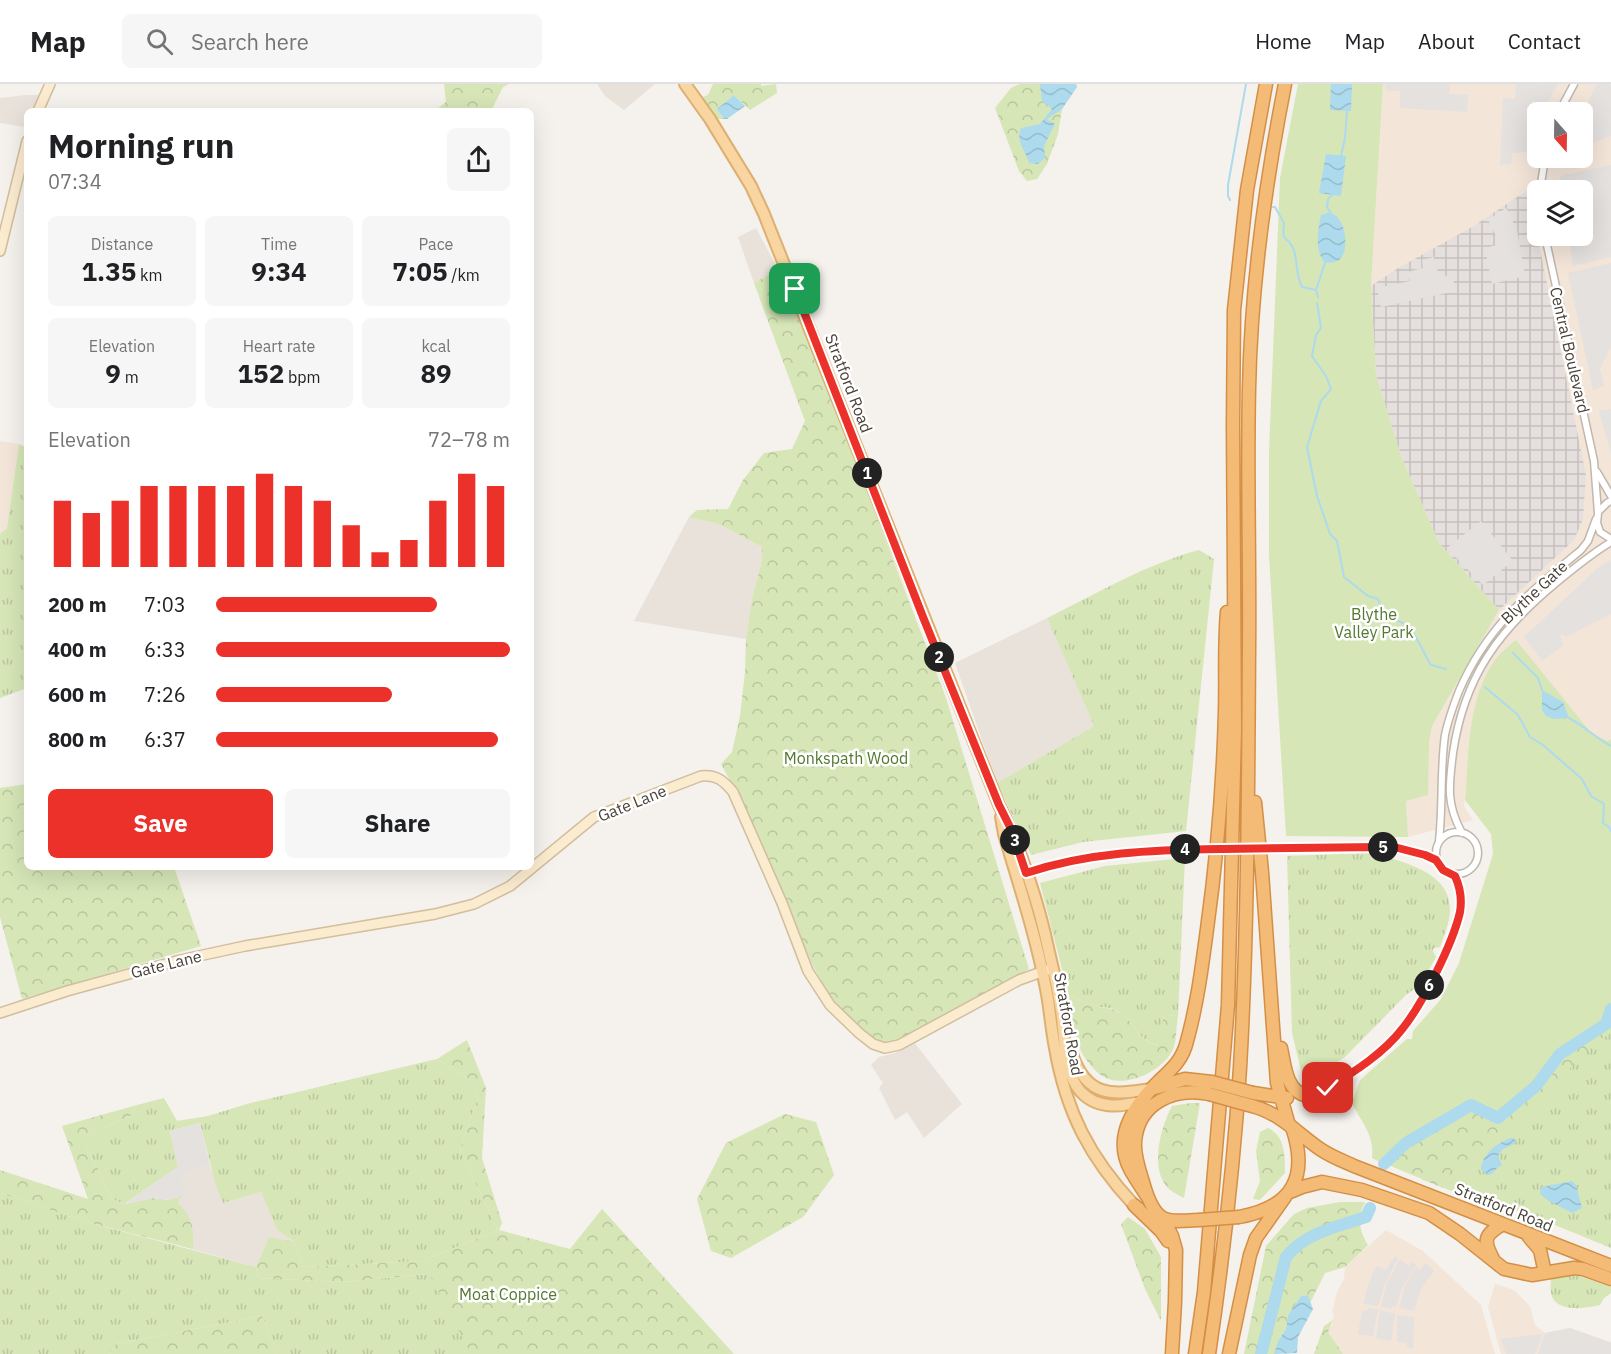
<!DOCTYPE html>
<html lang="en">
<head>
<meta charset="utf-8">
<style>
  :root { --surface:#fff; --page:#f6f6f6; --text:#202124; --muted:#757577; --line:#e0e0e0; --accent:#ec312b }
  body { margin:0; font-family:"IBM Plex Sans",sans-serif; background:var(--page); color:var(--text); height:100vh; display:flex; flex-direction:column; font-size:22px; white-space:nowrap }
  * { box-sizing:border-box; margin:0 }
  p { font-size:20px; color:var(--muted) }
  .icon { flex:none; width:33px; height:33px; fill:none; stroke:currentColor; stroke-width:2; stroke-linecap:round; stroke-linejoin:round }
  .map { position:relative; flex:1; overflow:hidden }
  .side { position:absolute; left:24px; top:24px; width:510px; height:762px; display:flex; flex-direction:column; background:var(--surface); border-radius:9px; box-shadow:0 6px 24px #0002 }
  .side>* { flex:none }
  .needle { width:39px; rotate:160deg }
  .controls { position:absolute; left:1527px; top:18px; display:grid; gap:12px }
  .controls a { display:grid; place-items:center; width:66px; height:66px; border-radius:9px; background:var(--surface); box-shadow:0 6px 24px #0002; font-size:30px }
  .pin { position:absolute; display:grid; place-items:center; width:51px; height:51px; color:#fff; margin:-26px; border-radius:12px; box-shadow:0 3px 9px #0006 }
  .km { position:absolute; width:30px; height:30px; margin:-15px; border-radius:50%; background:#222; color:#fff; font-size:16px; line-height:30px; text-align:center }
  .round { display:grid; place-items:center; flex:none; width:63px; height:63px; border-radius:9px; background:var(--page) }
  .overview { display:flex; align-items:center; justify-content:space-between; height:102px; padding:0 24px }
  h1 { font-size:33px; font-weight:800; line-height:45px }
  .stats { display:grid; grid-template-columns:repeat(3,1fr); gap:9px; height:102px; padding:6px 24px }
  .stats div { display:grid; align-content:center; border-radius:9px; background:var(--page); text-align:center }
  .stats b { font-size:26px; font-weight:800 }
  .stats small { font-size:16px; font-weight:400 }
  .stats p { font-size:16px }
  .chart { height:168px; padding:12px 24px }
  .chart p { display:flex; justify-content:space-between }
  .chart svg { width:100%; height:108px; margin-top:6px; stroke:var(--accent); stroke-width:6 }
  .primary-button { display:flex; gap:12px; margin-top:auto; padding:12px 24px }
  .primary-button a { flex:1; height:69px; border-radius:9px; background:var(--accent); color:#fff; font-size:24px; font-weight:800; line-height:69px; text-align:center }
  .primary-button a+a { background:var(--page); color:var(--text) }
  ul { padding:0 24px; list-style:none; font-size:20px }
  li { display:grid; grid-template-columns:96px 72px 1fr; align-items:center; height:45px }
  li i { height:15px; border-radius:8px; background:var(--accent) }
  header { display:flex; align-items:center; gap:36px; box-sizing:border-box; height:84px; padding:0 30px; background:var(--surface); border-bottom:2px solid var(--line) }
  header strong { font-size:28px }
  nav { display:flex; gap:33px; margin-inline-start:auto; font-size:21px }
  .search { width:420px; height:54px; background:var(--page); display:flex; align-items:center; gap:15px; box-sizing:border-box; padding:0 21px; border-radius:9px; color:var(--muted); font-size:22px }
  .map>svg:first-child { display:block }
  .residential { fill:#e8e2da }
  .commercial { fill:#f4e5d9; fill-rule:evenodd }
  .industrial { fill:url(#industrial-grid) }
  .grass { fill:url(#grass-tufts) }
  .forest { fill:url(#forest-crowns) }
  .park { fill:#d6e6b7 }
  .parking { fill:#e4e1df }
  .water { fill:url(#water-waves) }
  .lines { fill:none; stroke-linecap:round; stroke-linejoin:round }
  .stream { stroke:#addaec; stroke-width:2 }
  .river { stroke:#addaec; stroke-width:12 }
  .street-casing { stroke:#c0b7ae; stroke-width:9 }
  .secondary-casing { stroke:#d1be9e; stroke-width:12 }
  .primary-casing { stroke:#ddb071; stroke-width:14 }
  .highway-casing { stroke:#d48f46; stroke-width:15 }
  .street { stroke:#fff; stroke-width:6 }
  .secondary { stroke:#fbebcf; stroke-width:9 }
  .primary { stroke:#f8d5a1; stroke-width:10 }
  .highway { stroke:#f4bb77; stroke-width:12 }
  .street-bridge-casing { stroke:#c0b7ae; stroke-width:9; stroke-linecap:butt }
  .highway-bridge-casing { stroke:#d48f46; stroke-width:15; stroke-linecap:butt }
  .street-bridge { stroke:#fff; stroke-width:6 }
  .highway-bridge { stroke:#f4bb77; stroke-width:12 }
  .route-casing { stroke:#fff; stroke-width:12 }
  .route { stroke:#ec312b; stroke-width:8 }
  .labels { text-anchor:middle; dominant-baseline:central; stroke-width:5; stroke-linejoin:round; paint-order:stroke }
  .street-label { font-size:16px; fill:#494139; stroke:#fff }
  .park-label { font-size:16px; fill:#537830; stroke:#fff }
</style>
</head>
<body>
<header>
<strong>Map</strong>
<div class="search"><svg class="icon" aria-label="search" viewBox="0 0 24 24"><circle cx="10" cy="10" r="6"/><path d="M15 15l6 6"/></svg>Search here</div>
<nav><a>Home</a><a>Map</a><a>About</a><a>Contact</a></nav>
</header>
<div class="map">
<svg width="1611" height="1270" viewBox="0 0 1611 1270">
  <defs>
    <pattern id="industrial-grid" width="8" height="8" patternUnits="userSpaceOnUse" patternTransform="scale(1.5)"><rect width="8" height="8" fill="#e5e0dd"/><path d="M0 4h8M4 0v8" fill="none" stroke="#c6c1be"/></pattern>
    <pattern id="grass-tufts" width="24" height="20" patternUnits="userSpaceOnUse" patternTransform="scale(1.5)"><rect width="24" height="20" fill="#d6e6b7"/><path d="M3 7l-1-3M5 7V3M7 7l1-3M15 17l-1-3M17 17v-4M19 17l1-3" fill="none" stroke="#b9c69e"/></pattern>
    <pattern id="forest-crowns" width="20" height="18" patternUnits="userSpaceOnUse" patternTransform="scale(1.5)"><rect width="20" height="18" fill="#d6e6b7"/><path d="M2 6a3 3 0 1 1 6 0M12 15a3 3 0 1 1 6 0" fill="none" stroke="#b9c69e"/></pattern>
    <pattern id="water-waves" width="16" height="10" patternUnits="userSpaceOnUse" patternTransform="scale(1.5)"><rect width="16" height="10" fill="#addaec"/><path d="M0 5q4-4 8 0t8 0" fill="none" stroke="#96bccb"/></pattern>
  </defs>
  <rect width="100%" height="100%" fill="#f5f1ec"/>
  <!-- residential -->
  <path class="residential" d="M597,0H655L624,26L605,12Z
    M25,11H39L32,27H27L25,43L0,39V14Z
    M756,144L778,185L754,199L738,153Z
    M689,433L719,440L762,463L761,481L752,514L746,555L634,537Z
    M1047,534L1094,642L997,699L955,579Z
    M914,958L962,1020L924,1054L907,1028L895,1036L879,1004L883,999L871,981L879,973L895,969Z
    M210,1081L223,1119L261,1108L277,1146L294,1157L269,1153L256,1183L181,1162L179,1115L180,1089Z"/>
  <!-- commercial -->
  <path class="commercial" d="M1383,0H1611V655L1608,657L1593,651L1516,557L1474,627L1464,722L1473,736L1408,753L1406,717L1429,659L1432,642L1499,526L1439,459L1401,372L1376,291L1371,202ZM1538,28H1582V74H1538ZM1538,106H1582V152H1538Z
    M0,357L19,360L7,444L0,450Z
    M1386,1146L1423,1167L1481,1221L1495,1270H1343L1327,1248L1332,1241L1334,1231L1332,1228L1337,1208L1344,1195L1345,1183Z
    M1495,1200L1514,1206L1530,1222L1535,1241L1545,1249L1570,1244L1611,1258V1270H1501L1488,1223Z"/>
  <!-- industrial -->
  <path class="industrial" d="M1528,106L1586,391L1583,435L1574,456L1499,526L1439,459L1401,372L1376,291L1371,202L1400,183L1472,143Z"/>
  <!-- grass -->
  <path class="grass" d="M19,360L27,364V604L0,614V450L7,444Z
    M1199,466L1214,475L1186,747L1083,758L1031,771L997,699L1094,642L1047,534C1096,510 1146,480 1199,466Z
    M1371,769C1400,777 1451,787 1450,826C1450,838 1444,851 1440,863L1434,864L1433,867L1436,873L1421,900L1406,911L1345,973L1328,984L1302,991L1292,949L1287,772Z
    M1185,774L1178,932L1164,931L1159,961C1137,957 1137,941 1123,931C1109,920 1105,926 1092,921C1083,918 1078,914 1069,912L1040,799L1105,782Z
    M1611,925V1164L1521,1127L1495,1124L1421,1095Z
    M437,975L469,995L478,1013L460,1066L498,1146L422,1177L304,1183L294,1157L277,1146L261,1108L223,1119L216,1102L200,1039L170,1047L178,1083L124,1120L110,1114L101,1091L84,1057L88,1051L132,1031L137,1021L164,1014L177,1037L208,1032L247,1020Z
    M0,1109L87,1138L256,1183L258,1194L342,1198L429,1190L473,1270H277L262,1232L116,1260L109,1270H0Z
    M1567,1190L1582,1193L1611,1203V1209L1604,1214L1600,1221C1588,1224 1563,1228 1554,1216C1549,1210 1551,1200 1551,1193Z"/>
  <!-- forest -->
  <path class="forest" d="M444,0H509L503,3L491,27H434L446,18Z
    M713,0H761V2L776,0L777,9L750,26L734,11L717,25L724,35H716L702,13L708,11Z
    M1019,0H1076L1077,3L1062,25L1058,50L1047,80L1037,95L1027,97L1019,87L995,24L1011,4Z
    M778,185L835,324L946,614L1029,885L924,943L886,961L867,952L834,920L813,882L740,715L721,680L732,668L740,632L745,588L746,555L752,514L761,481L762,463L719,440L689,433L697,426L728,425L743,396L764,369L792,365L805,337L754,199Z
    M1485,596L1611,690V949L1576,973L1562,1000L1541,1022L1493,1057L1479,1073L1452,1082L1443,1104L1372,1074L1525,973L1474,627Z
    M27,700V783H174L201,862L22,915L0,833V704Z
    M1069,912C1078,914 1083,918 1092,921C1105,926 1109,921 1123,931C1136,940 1137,957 1158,961L1164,931L1178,932C1176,942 1177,956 1173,965C1164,986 1128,1004 1106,994C1097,990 1089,980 1083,971C1074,955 1072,931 1069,912Z
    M467,956L486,1004L482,1074L502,1139L499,1146L570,1165L602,1125L734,1270H471L429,1190L342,1198L258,1194L256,1183L269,1153L294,1157L304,1183L422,1177L498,1146L460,1066L478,1013L469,995L437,975Z
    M1191,1019H1200L1184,1114C1179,1111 1172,1108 1168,1104C1149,1085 1161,1042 1172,1022Z
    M137,1021L132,1031L88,1051L84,1057L101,1091L110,1114L124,1120L153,1114L166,1116L183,1112L179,1115V1120C193,1135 194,1145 193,1165L87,1138L0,1109V1086L88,1115L62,1042Z
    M785,1030L816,1038L834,1091L803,1133L731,1174L711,1167L697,1115L726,1059Z
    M1268,1044C1285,1052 1285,1071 1285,1089L1260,1116L1253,1115L1260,1097L1256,1067L1260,1048Z
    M1340,1118H1365C1357,1133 1359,1147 1368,1161L1345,1183L1325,1189L1310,1219L1308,1211L1301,1212L1288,1231L1286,1245L1278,1257L1275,1270H1244L1266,1162L1294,1130L1307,1124Z
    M1128,1133L1145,1145L1161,1173V1237L1145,1205L1121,1140Z
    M262,1232L277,1270H109L116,1260Z
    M1333,1236L1328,1248L1343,1270H1314L1324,1242Z"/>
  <!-- park -->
  <path class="park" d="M1298,0H1383L1371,202L1376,291L1401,372L1439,459L1499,526L1432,642L1429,659L1428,711L1406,717L1408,753L1286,752L1269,472V367L1280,94Z
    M1516,556L1593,651L1608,657L1611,655V925L1606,940L1560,970L1536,1002L1498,1034L1471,1021L1406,1059L1384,1080L1372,1074C1375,1051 1361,1038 1352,1019L1360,996L1407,955H1412L1413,947L1441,915L1459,879L1493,770L1491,750L1465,716C1469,671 1467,615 1495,576C1501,568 1509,562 1516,556Z"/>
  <!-- parking -->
  <path class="parking" d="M1386,0H1450L1449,10L1468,11L1467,28L1400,24V7L1385,6Z
    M1516,0H1558L1542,28H1538L1537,36L1530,48L1528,68L1512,69L1511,80L1500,81L1503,14L1515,15Z
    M1599,0H1610L1611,3V52L1583,62V29L1596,1Z
    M1611,81V173L1573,182L1569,152H1582V106H1562L1560,92Z
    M1506,124L1517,146L1525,192L1492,200L1485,164L1500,160L1488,136Z
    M1434,173L1439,193L1452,191L1456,207L1381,223L1377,204L1410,197L1408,188L1423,184L1422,176Z
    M1611,179V262L1600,285L1604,302L1593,306L1568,189Z
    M1611,325V370L1599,327Z
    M1481,437L1513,477L1483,501L1447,464Z
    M1611,476V530L1566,553L1563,550L1560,552L1564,561L1542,577L1524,553L1599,483Z
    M200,1039L210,1081L181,1089L183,1112L166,1116L153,1114L124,1120L178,1083L170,1047Z
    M1395,1172L1398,1174L1385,1200L1378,1222L1364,1220L1367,1204L1374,1186L1377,1182L1386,1186Z
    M1400,1175L1409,1182L1413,1178L1416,1181L1402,1204L1396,1223L1392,1222L1391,1225L1381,1223L1386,1201Z
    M1426,1179L1434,1187L1421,1205L1414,1227L1399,1224L1404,1204L1411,1191L1416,1183L1420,1186Z
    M1368,1224L1378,1225L1373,1252L1358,1250L1362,1226L1367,1227Z
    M1380,1226L1395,1230L1391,1257L1376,1254Z
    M1397,1231L1414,1233L1413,1265L1407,1263V1259L1397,1258Z
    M1570,1244L1611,1259V1270H1538L1545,1249Z
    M1543,1250L1535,1270H1506L1501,1255Z"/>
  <!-- water -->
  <path class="water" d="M1040,0H1076L1077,3L1062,25L1047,35L1055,40L1044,62L1045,74L1038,80L1029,79C1026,67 1015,57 1021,44L1040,40L1052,25L1042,17Z
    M1331,0H1352L1351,27L1330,26Z
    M734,11L745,22L727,35H724L717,25Z
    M1326,70L1346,72L1341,112L1319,109Z
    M1330,128C1333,130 1336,131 1338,134C1346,142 1349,168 1339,176C1335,179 1330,178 1325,179C1314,166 1318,146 1321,131Z
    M1542,606L1563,618L1569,634L1554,635L1546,632L1542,626Z
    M1510,1054H1514L1516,1059L1503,1065L1498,1072L1502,1081L1497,1084L1493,1089L1488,1091L1481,1086C1482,1070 1496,1060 1510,1054Z
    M1572,1097L1576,1101L1582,1124L1572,1129L1549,1117L1540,1110L1541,1103Z
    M1308,1211L1313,1225L1298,1253L1297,1269L1274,1270L1278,1257L1286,1245L1288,1231L1301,1212Z"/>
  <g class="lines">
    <!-- stream -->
    <path class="stream" d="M1341,72L1345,54L1347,27
      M1230,116L1228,112V101L1246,0
      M1273,123H1275L1284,139C1282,161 1285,148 1293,164C1298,174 1295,190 1302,203L1316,206L1318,213
      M1330,128L1327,123L1328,115L1332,111
      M1316,206L1325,179
      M1317,219L1321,244L1316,251L1312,272L1326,292L1331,305L1321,317L1307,363L1317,412L1330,450L1337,457L1344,493L1368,512L1378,515L1382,525L1393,530L1398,537C1415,542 1422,568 1431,581L1446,585
      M1513,569L1538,594L1542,606
      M1485,603L1518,631L1530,653L1543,661L1582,695L1591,712L1604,720L1603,739L1609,743L1611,747
      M1569,634C1584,642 1596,654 1611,662"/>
    <!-- river -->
    <path class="river" d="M1384,1080L1406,1059L1471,1021L1498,1034L1536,1002L1560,970L1606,940L1611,925
      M1261,1270L1286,1173C1306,1148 1337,1143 1366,1133L1370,1124"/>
    <defs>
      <path id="street" d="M1559,28L1574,0
        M1540,106L1545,74
        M1545,152L1594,377L1598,429L1597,439L1600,448L1611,455
        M1597,388L1611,412
        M1598,428L1607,419L1611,417
        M1436 769a21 21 0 1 1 42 0a21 21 0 1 1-42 0Z
        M1462,749C1446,720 1449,701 1453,669C1464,593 1498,547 1556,499C1574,484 1591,470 1611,458
        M1439,757C1443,721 1440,686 1445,651C1448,636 1454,620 1459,607C1487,542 1529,509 1581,466L1588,457L1596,435
        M1287,764H1398L1436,776
        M1026,789C1079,771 1132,768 1188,765
        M1307,1012C1339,1006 1380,970 1402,946C1420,927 1456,852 1460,826C1462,814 1461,800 1453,791"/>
      <path id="secondary" d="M38,27L50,0
        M0,167L27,57
        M0,929L67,907L180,876L245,862L435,830L474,820L510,802L594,733L701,692C716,690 724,697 733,708L782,819L808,887L830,921L859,949L873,960L885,964L899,961L1019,896L1047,886"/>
      <path id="primary" d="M685,0L710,35L751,102L764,130L999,721C1021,765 1039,820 1049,868C1054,887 1058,906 1061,926C1065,952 1063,988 1081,1008C1099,1027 1123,1022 1145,1017
        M1001,733L1004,750C1019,801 1036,852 1046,905C1050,924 1051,945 1055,964C1066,1028 1090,1074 1134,1121L1139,1124
        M1072,970C1087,1014 1112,1011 1151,1005"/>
      <path id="highway" d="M1255,718L1262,788L1277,999L1288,1038
        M1281,964C1285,983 1286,1007 1307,1012
        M1155,1004L1185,995L1212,998
        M1253,1009L1287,1014
        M1252,1022C1280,1029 1297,1049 1320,1065C1330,1072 1343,1077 1354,1082L1611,1182
        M1290,1108L1302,1103L1322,1098L1362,1106L1429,1129L1460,1150L1504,1185L1532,1191L1574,1184L1583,1185L1611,1195
        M1147,1112C1141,1103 1135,1094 1130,1085C1112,1051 1136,1020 1159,997C1172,985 1183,975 1187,957C1197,921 1202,883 1207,845C1217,773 1223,701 1225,628C1226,595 1224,561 1227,528
        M1134,1121L1161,1147L1168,1157
        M1239,1133C1293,1123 1309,1093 1292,1043
        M1163,1134L1172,1152L1176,1166L1175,1218L1172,1270
        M1199,1136C1189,1136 1172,1139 1163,1134C1152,1128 1146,1109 1143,1098C1139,1085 1134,1071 1135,1058C1138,1018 1175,1003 1209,1010
        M1529,1153L1540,1166L1545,1189
        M1493,1175C1483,1156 1484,1151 1503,1140
        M1195,1270L1204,1208L1228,921L1235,646L1233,341L1234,226L1247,106L1266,0
        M1209,1270C1223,1175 1234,1079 1240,984C1248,845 1248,706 1249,567C1250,480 1247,392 1249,305C1251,202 1265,101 1285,0
        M1229,1270L1250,1171L1256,1154L1285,1113"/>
    </defs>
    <!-- street casing -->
    <use href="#street" class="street-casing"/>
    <!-- secondary casing -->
    <use href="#secondary" class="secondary-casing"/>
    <!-- primary casing -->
    <use href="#primary" class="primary-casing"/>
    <!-- highway casing -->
    <use href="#highway" class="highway-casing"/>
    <!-- street -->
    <use href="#street" class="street"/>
    <!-- secondary -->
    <use href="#secondary" class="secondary"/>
    <!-- primary -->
    <use href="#primary" class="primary"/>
    <!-- highway -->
    <use href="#highway" class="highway"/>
    <defs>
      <path id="street-bridge" d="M1188,765L1287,764"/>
      <path id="highway-bridge" d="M1212,998L1253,1009
        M1209,1010L1252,1022
        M1199,1136L1239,1133"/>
    </defs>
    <!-- street-bridge casing -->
    <use href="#street-bridge" class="street-bridge-casing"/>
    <!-- highway-bridge casing -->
    <use href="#highway-bridge" class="highway-bridge-casing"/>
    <!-- street-bridge -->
    <use href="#street-bridge" class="street-bridge"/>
    <!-- highway-bridge -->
    <use href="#highway-bridge" class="highway-bridge"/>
  </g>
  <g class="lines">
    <defs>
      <path id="route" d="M795,205L923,533L999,721L1012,747L1026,789C1089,768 1153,766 1220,765C1273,764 1326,764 1380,763L1398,764L1425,771L1436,776L1443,786L1455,792C1460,803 1462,816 1460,828C1453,859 1423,919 1403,944C1384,969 1354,988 1328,1004"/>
    </defs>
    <!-- route casing -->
    <use href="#route" class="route-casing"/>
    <!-- route -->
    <use href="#route" class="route"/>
  </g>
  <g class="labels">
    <!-- street labels -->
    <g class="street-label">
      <text transform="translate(1570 266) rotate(77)">Central Boulevard</text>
      <text transform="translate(849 299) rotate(69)">Stratford Road</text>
      <text transform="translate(1534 508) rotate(-43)">Blythe Gate</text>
      <text transform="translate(632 719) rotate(-22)">Gate Lane</text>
      <text transform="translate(166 880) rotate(-14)">Gate Lane</text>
      <text transform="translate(1069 940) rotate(80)">Stratford Road</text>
      <text transform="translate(1504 1123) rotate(22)">Stratford Road</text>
    </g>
    <!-- park labels -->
    <g class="park-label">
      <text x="1374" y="530">Blythe<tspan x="1374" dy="18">Valley Park</tspan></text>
      <text x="846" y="674">Monkspath Wood</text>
      <text x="508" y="1210">Moat Coppice</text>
    </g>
  </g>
</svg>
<div class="controls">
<a><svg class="needle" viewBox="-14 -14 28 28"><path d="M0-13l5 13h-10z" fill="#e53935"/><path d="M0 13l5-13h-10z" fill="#757577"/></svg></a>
<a><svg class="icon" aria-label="layers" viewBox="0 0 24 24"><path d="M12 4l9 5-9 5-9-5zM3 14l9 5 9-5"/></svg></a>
</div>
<div class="pin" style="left:795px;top:205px;background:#1e9e55"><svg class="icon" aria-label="arrive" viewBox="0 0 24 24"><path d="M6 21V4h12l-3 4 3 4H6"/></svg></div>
<div class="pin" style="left:1328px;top:1004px;background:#d93025"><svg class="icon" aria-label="check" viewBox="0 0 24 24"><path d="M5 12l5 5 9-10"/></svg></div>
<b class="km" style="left:867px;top:389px">1</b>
<b class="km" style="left:939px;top:573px">2</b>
<b class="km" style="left:1015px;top:756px">3</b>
<b class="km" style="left:1185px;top:765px">4</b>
<b class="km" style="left:1383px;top:763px">5</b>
<b class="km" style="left:1429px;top:901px">6</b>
<section class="side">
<div class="overview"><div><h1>Morning run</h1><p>07:34</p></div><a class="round"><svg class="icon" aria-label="share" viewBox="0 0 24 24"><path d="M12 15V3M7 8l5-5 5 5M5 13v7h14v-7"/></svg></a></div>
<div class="stats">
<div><p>Distance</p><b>1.35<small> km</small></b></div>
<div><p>Time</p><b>9:34</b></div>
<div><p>Pace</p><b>7:05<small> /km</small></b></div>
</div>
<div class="stats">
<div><p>Elevation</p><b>9<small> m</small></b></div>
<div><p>Heart rate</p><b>152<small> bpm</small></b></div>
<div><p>kcal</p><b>89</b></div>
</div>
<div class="chart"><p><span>Elevation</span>72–78 m</p>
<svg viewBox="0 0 160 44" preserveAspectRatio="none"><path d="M5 44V17M15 44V22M25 44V17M35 44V11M45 44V11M55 44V11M65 44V11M75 44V6M85 44V11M95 44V17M105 44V27M115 44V38M125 44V33M135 44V17M145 44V6M155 44V11"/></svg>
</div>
<ul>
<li><b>200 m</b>7:03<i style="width:75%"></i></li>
<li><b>400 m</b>6:33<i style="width:100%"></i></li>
<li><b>600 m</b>7:26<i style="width:60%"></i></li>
<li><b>800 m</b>6:37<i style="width:96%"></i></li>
</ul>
<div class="primary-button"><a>Save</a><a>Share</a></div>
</section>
</div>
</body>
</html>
